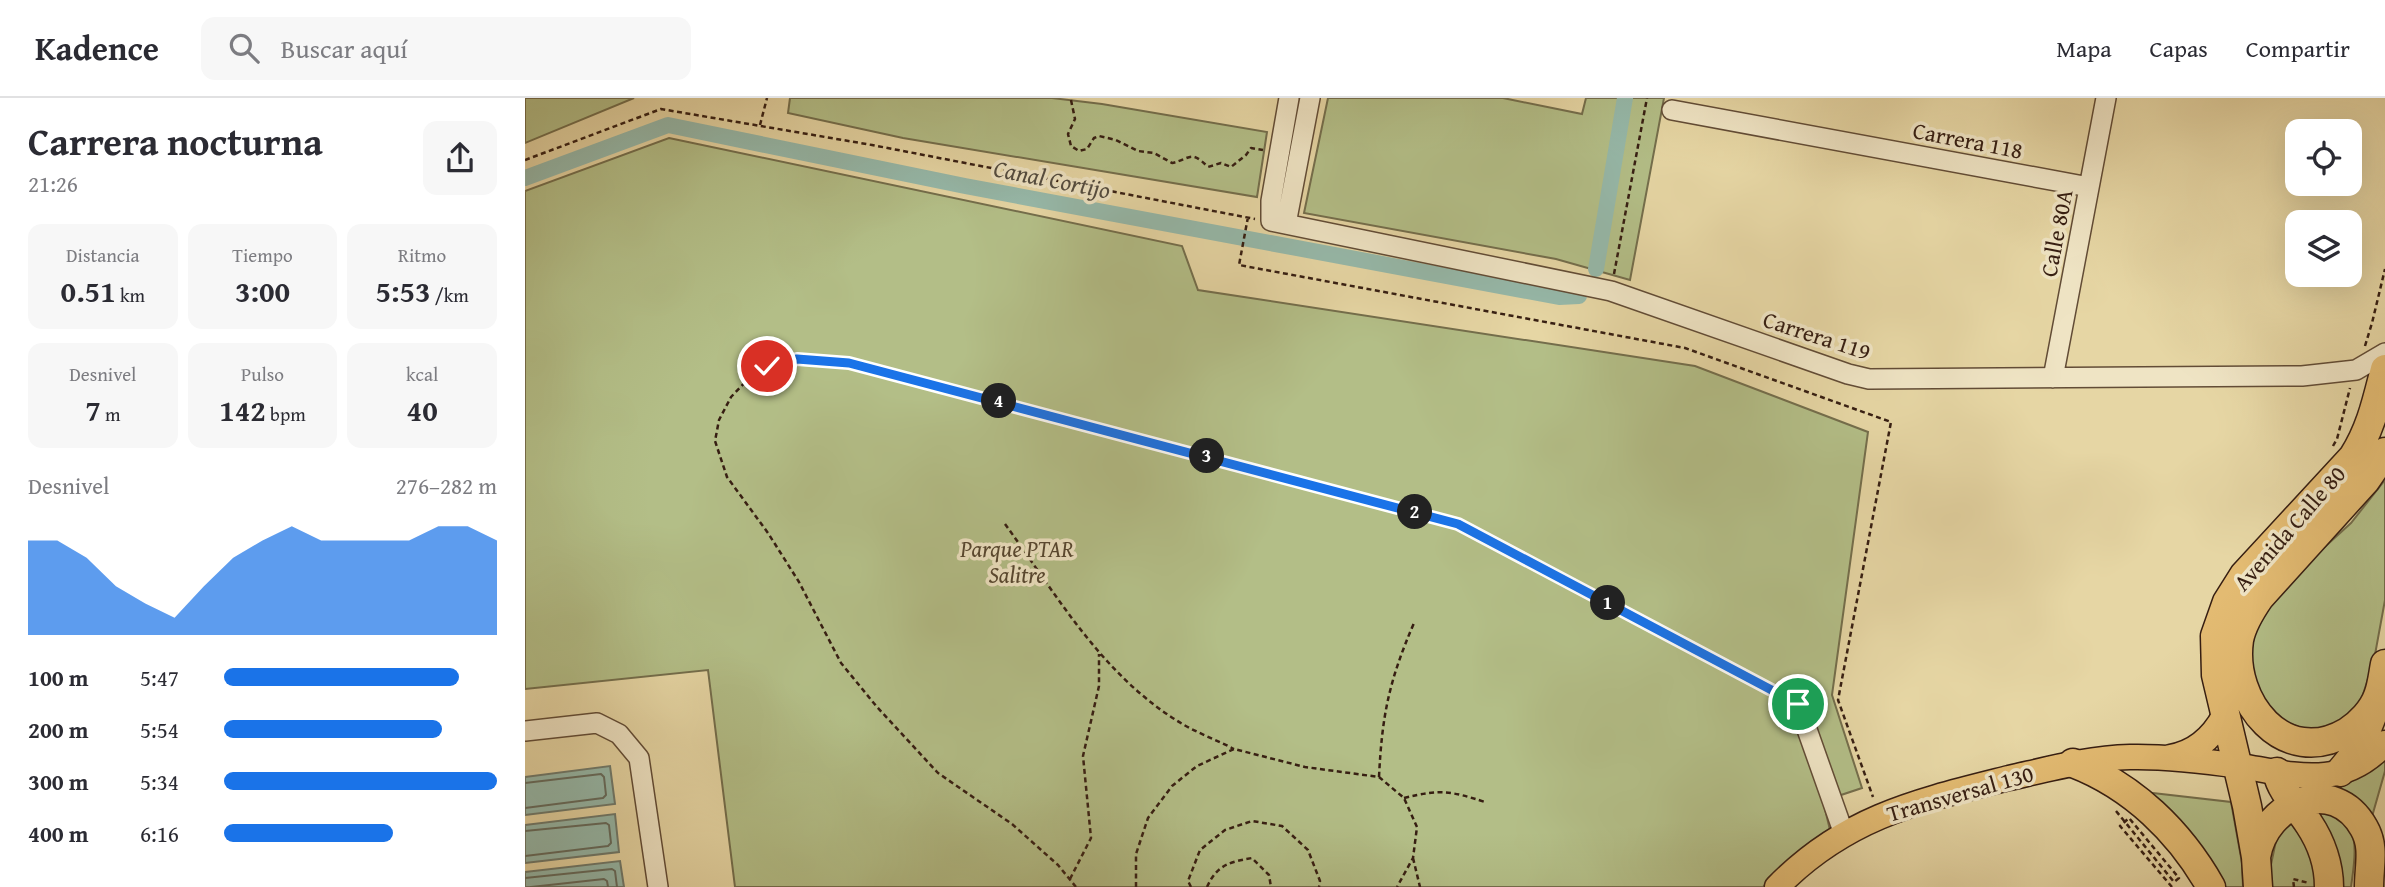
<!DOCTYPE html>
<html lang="es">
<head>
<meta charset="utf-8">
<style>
  :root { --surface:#fff; --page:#f7f7f7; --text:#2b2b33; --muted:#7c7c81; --line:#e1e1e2; --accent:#1a73e8 }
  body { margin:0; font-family:"Gentium Book Plus",serif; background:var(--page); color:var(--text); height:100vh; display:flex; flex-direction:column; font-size:26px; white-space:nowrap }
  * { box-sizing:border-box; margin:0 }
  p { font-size:23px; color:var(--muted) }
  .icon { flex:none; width:38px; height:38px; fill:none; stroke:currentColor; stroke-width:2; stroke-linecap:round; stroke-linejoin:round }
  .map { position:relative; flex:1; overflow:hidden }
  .side { display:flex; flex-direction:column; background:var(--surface); width:525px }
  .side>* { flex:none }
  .fabs { position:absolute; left:1760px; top:21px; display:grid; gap:14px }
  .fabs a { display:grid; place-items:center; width:77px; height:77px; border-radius:14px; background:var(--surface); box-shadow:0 7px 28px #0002; font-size:35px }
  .pin { position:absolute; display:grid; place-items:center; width:60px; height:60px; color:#fff; margin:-30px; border:4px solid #fff; border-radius:50%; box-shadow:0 2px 7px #0007 }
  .km { position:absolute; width:35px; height:35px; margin:-18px; border-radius:50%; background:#222; color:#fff; font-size:19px; line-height:35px; text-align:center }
  .round { display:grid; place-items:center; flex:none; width:74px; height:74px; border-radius:14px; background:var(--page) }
  .overview { display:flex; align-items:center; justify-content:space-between; height:119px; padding:0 28px }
  h1 { font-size:38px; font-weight:700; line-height:52px }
  .metrics { display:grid; grid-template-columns:repeat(3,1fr); gap:10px; height:119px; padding:7px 28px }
  .metrics div { display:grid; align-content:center; border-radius:14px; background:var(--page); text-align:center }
  .metrics b { font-size:30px; font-weight:700 }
  .metrics small { font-size:19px; font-weight:400 }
  .metrics p { font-size:19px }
  .chart { height:196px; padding:14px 28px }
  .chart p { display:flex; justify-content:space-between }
  .chart svg { width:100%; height:126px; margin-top:7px; fill:var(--accent); opacity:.7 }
  ul { padding:0 28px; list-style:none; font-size:23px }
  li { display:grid; grid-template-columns:112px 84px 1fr; align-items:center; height:52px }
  li i { height:18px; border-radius:9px; background:var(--accent) }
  header { display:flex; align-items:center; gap:42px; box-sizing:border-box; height:98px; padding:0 35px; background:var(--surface); border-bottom:2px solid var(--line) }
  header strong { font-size:33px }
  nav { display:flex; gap:38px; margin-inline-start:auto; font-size:24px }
  .search { width:490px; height:63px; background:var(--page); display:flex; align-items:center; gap:18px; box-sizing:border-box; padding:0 24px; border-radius:14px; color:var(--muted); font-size:26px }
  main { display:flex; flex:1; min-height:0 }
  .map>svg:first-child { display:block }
  .green { fill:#b3be87; stroke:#746e4c; stroke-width:2 }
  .water { fill:#96b9aa; stroke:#707b6d; stroke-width:2 }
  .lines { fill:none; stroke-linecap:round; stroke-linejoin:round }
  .shore { stroke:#666c5e; stroke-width:2 }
  .canal { stroke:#96b9aa; stroke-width:16 }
  .minor-casing { stroke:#624c36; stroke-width:22 }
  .major-casing { stroke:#361e12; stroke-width:27 }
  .highway-casing { stroke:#361e12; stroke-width:31 }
  .path { stroke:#361e12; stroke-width:2.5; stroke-dasharray:5 3.5; stroke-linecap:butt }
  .minor { stroke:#efe4c4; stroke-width:19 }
  .major { stroke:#e3bb72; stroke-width:24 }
  .highway { stroke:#e3bb72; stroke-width:28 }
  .path-bridge { stroke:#361e12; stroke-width:2.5; stroke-dasharray:5 3.5; stroke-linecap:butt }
  .route-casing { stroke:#fff; stroke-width:14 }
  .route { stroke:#1a73e8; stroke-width:9 }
  .labels { text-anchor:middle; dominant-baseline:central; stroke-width:7; stroke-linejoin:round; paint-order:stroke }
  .street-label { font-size:23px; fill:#361e12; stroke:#efe4c4 }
  .park-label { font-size:23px; font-style:italic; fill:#55462f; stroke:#efe4c4 }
  .water-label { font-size:24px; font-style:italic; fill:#534c40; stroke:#efe4c4 }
</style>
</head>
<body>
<header>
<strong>Kadence</strong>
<div class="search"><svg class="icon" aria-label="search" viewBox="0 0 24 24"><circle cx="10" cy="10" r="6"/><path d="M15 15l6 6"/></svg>Buscar aquí</div>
<nav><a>Mapa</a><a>Capas</a><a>Compartir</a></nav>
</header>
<main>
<section class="side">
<div class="overview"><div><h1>Carrera nocturna</h1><p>21:26</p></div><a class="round"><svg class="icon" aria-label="share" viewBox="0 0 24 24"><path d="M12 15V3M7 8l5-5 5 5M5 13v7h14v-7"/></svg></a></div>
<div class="metrics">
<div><p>Distancia</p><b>0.51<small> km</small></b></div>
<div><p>Tiempo</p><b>3:00</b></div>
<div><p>Ritmo</p><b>5:53<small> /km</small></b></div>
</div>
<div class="metrics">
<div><p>Desnivel</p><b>7<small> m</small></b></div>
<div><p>Pulso</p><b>142<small> bpm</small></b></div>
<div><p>kcal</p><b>40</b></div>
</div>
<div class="chart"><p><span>Desnivel</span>276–282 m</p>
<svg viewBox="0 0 160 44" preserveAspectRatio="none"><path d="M0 44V11L10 11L20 17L30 27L40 33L50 38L60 27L70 17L80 11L90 6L100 11L110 11L120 11L130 11L140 6L150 6L160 11V44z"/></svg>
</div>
<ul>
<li><b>100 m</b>5:47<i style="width:86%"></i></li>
<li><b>200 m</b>5:54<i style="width:80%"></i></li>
<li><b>300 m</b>5:34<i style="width:100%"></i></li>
<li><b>400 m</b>6:16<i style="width:62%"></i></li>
</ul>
</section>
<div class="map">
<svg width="1860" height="789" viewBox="0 0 1860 789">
  <rect width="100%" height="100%" fill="#e6d6a4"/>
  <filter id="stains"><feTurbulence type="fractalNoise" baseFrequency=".00286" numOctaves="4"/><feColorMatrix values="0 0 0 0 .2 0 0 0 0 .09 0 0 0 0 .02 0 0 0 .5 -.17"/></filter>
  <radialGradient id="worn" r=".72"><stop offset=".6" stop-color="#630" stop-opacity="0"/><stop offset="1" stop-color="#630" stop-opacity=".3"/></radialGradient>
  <!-- green -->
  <path class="green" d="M0,0H109L0,45Z
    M265,0H527L577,6L742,34L732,99L378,40L263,15Z
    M803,0H978L1057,16L1061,0H1139L1105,182L1031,161L779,115Z
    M144,40L657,148L673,192L1170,268L1343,334L1307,597L1337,690L1298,703L1305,732L1260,767L1238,789H210L183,572L0,591V93Z
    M1860,382V502L1849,562L1834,609L1827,618L1794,636L1743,618L1724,570L1730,532L1735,519L1781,466L1826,425Z
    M1860,659V673L1844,729L1760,687C1803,689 1828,692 1860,659Z
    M1619,694L1706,704L1717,765L1718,789H1700Z
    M1787,712C1794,713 1803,714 1809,717C1838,729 1829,765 1826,789H1813Z
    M1767,721L1784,749L1794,789H1745L1744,776L1752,738Z"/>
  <!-- water -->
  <path class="water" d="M85,668L90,706L0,717V679Z
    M90,716L94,754L0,765V727Z
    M95,763L99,789H0V774Z"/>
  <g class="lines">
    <!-- shore -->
    <path class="shore" d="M0,685L76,676L79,679L81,697L78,700L0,710
      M0,733L81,725L84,727L86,745L83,748L0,758
      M0,780L87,771L90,773L92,789
      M6,789L79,781L82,783L83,789"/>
    <!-- canal -->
    <path class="canal" d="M0,80L143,27L440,88L1034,199L1054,198
      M1071,171L1100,0"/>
    <defs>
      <path id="minor" d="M764,0L746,103V123L1086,193L1323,276L1344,281L1777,278L1831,272L1860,255
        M1147,12L1564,89
        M761,126L785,0
        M1528,280L1581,0
        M1273,606L1319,736
        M0,633L72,625L94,636L114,660L133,789"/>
      <path id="major" d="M1645,659C1670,655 1687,640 1699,618
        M1252,789C1320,719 1393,703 1484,680C1524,671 1564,660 1605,659C1641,658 1680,663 1716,668C1771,677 1817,692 1860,645"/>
      <path id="highway" d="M1860,354L1841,382L1735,499C1726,512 1717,526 1714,542C1705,604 1759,671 1822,634C1835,626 1848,612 1853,598C1857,588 1858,576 1860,566
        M1548,665C1608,688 1655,734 1686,789
        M1752,674C1757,696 1772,707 1784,726C1796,744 1804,767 1804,789
        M1815,674L1834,651L1849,613
        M1731,759C1740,704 1809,676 1839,730C1850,749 1844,768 1844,789
        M1733,789L1731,759L1722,708L1691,577L1690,538L1702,504L1719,477L1828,359C1846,331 1852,302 1860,271"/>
    </defs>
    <!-- minor casing -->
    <use href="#minor" class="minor-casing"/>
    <!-- major casing -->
    <use href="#major" class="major-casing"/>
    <!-- highway casing -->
    <use href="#highway" class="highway-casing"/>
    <!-- path -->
    <path class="path" d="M546,2L550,21L543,36L546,48L554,53L562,51L569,40L574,38L591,42L613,53L629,55L647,65C666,61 665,51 683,69L696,65L706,69L721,57L726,50L738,52
      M235,27L242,0
      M0,62L136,11L347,47L730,121
      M723,119L714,167L1160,250L1366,324L1313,602L1348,699
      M1089,176L1122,0
      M1840,248L1847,225L1860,171
      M1808,348L1812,341L1825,290
      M480,426C531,496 576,575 651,622C669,634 690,641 709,651
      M854,679C857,617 864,583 889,525
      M879,700C915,691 926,693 960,704
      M1591,713L1649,784
      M888,760L895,789
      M545,781L566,740L558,658L574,588V556
      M551,789L533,767L487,726L413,675L352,609L316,565L274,484L243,435L202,379L190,343L194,322L206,299L224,280L242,268L272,261L323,265L933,426L1258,598
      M611,789V756L623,720L647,688L672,668L709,651L780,669L854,679L879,700L892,729L888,760L872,789
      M666,789L663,783L675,752L700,732L727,723L757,728L783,752L795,783L794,789
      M682,789C692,767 704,764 727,760L744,777L746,789
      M1769,789L1768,781L1784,785"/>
    <!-- minor -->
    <use href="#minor" class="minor"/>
    <!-- major -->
    <use href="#major" class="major"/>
    <!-- highway -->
    <use href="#highway" class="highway"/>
    <!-- path-bridge -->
    <path class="path-bridge" d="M1647,789L1595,728L1604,720L1654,780L1649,784"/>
  </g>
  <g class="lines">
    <defs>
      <path id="route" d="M242,268L272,261L324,265L933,426L1273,606"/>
    </defs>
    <!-- route casing -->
    <use href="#route" class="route-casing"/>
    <!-- route -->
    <use href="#route" class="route"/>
  </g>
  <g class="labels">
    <!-- street labels -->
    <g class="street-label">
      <text transform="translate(1443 42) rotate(11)">Carrera 118</text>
      <text transform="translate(1531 135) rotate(-79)">Calle 80A</text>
      <text transform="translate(1292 237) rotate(18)">Carrera 119</text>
      <text transform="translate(1764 430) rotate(-49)">Avenida Calle 80</text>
      <text transform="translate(1435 695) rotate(-16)">Transversal 130</text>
    </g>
    <!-- park labels -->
    <g class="park-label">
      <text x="492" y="450">Parque PTAR<tspan x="492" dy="26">Salitre</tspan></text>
    </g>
    <!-- water labels -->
    <g class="water-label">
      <text transform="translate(527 81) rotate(11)">Canal Cortijo</text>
    </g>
  </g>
  <rect width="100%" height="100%" filter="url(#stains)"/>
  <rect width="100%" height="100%" fill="url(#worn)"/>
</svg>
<div class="fabs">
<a><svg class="icon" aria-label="locate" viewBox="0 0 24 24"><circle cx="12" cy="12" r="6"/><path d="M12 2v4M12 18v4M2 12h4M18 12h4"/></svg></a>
<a><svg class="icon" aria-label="layers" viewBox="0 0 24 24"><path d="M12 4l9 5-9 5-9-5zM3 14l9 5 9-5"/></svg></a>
</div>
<div class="pin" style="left:1273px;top:606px;background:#1e9e55"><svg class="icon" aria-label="arrive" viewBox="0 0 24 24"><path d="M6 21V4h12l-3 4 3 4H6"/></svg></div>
<div class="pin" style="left:242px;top:268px;background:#d93025"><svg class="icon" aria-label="check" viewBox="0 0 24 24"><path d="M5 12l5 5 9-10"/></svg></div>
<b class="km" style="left:1083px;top:505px">1</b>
<b class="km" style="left:890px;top:414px">2</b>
<b class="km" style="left:682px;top:358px">3</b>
<b class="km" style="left:474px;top:303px">4</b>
</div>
</main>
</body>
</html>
